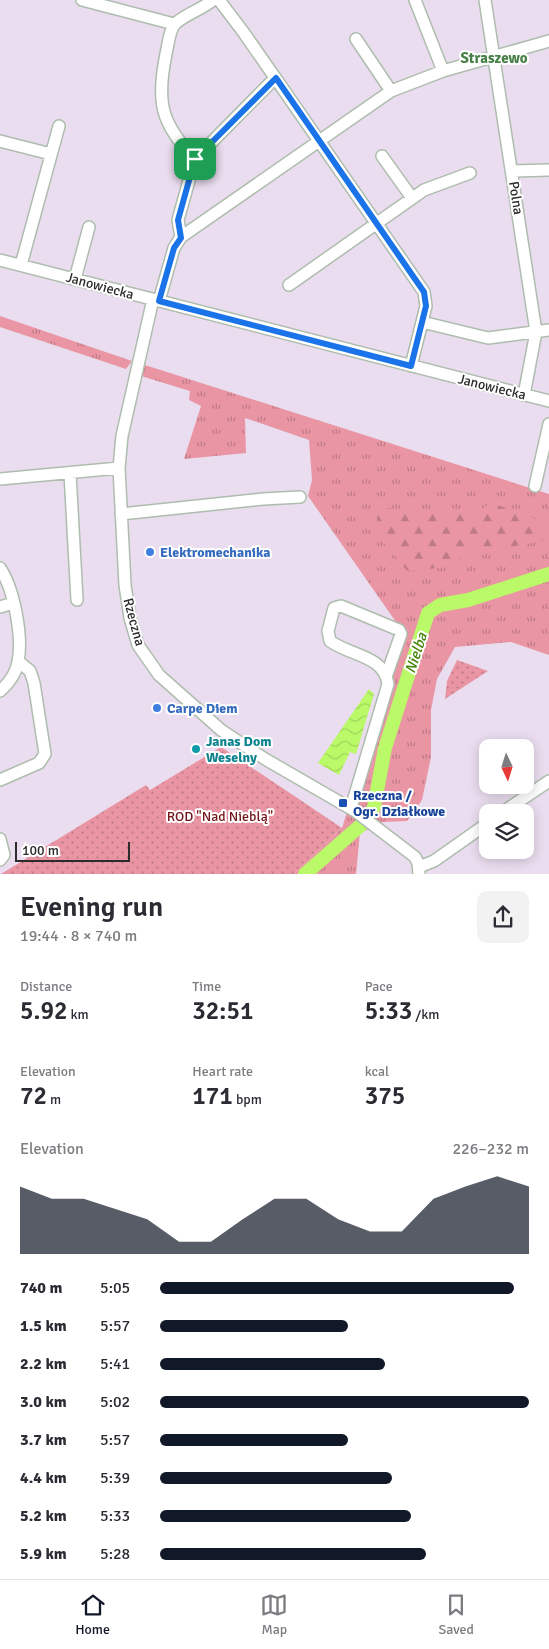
<!DOCTYPE html>
<html lang="en">
<head>
<meta charset="utf-8">
<style>
  :root { --surface:#fff; --page:#f2f2f3; --text:#2b2b33; --muted:#7c7c81; --line:#e1e1e2; --accent:#111827 }
  body { margin:0; font-family:Signika,sans-serif; background:var(--page); color:var(--text); height:100vh; display:flex; flex-direction:column; font-size:19px; white-space:nowrap }
  * { box-sizing:border-box; margin:0 }
  p { font-size:16px; color:var(--muted) }
  .icon { flex:none; width:28px; height:28px; fill:none; stroke:currentColor; stroke-width:2; stroke-linecap:round; stroke-linejoin:round }
  .map { position:relative; height:874px; overflow:hidden }
  .drawer { display:flex; flex-direction:column; background:var(--surface); flex:1 }
  .drawer>* { flex:none }
  .needle { width:32px; rotate:176deg }
  .controls { position:absolute; left:479px; top:739px; display:grid; gap:10px }
  .controls a { display:grid; place-items:center; width:55px; height:55px; border-radius:10px; background:var(--surface); box-shadow:0 2px 12px #0003; font-size:25px }
  .scale { position:absolute; left:15px; bottom:12px; width:115px; box-sizing:border-box; padding-left:5px; border:2px solid #2c2c2c; border-top:0; font-size:14px; line-height:18px; white-space:nowrap; color:#2c2c2c; -webkit-text-stroke:4px #fff; paint-order:stroke }
  .pin { position:absolute; display:grid; place-items:center; width:42px; height:42px; color:#fff; margin:-21px; border-radius:10px; box-shadow:0 2px 8px #0006 }
  .round { display:grid; place-items:center; flex:none; width:52px; height:52px; border-radius:10px; background:var(--page) }
  .summary { display:flex; align-items:center; justify-content:space-between; height:85px; padding:0 20px }
  h1 { font-size:28px; font-weight:600; line-height:38px }
  .stats { display:grid; grid-template-columns:repeat(3,1fr); gap:8px; height:85px; padding:5px 20px }
  .stats div { display:grid; align-content:center }
  .stats b { font-size:25px; font-weight:600 }
  .stats small { font-size:14px; font-weight:400 }
  .stats p { font-size:14px }
  .chart { height:140px; padding:10px 20px }
  .chart p { display:flex; justify-content:space-between }
  .chart svg { width:100%; height:90px; margin-top:5px; fill:var(--accent); opacity:.7 }
  ul { padding:0 20px; list-style:none; font-size:16px }
  li { display:grid; grid-template-columns:80px 60px 1fr; align-items:center; height:38px }
  li i { height:12px; border-radius:6px; background:var(--accent) }
  .dock { display:flex; justify-content:space-around; align-items:center; height:70px; border-top:1px solid var(--line); background:var(--surface); font-size:14px; color:var(--muted) }
  .dock a { display:grid; justify-items:center; gap:2px }
  .dock .active { color:var(--accent) }
  .map>svg:first-child { display:block }
  .grass { fill:url(#grass-tufts) }
  .forest { fill:url(#forest-firs) }
  .park { fill:url(#park-dots) }
  .water { fill:url(#water-waves) }
  .lines { fill:none; stroke-linecap:round; stroke-linejoin:round }
  .river { stroke:#baf968; stroke-width:14 }
  .minor-casing { stroke:#aebdad; stroke-width:14 }
  .minor { stroke:#fff; stroke-width:11 }
  .route-casing { stroke:#fff; stroke-width:10 }
  .route { stroke:#1a73e8; stroke-width:6 }
  .shop-dot { fill:#3f7fe0; stroke:#fff; stroke-width:2 }
  .culture-dot { fill:#0f9aa8; stroke:#fff; stroke-width:2 }
  .transit-dot { fill:#1a4fb4; stroke:#fff; stroke-width:2 }
  .labels { text-anchor:middle; dominant-baseline:central; stroke-width:4; stroke-linejoin:round; paint-order:stroke }
  .street-label { font-size:14px; fill:#2c2c2c; stroke:#fff }
  .shop-label { font-size:14px; font-weight:bold; fill:#366cbe; stroke:#fff; text-anchor:start }
  .culture-label { font-size:14px; font-weight:bold; fill:#0d838f; stroke:#fff; text-anchor:start }
  .transit-label { font-size:14px; font-weight:bold; fill:#164399; stroke:#fff; text-anchor:start }
  .park-label { font-size:14px; fill:#711418; stroke:#fff }
  .neighbourhood-label { font-size:15px; font-weight:bold; fill:#488148; stroke:#fff }
  .water-label { font-size:15px; font-style:italic; fill:#438406; stroke:#fff }
</style>
</head>
<body>
<div class="map">
<svg width="549" height="874" viewBox="0 0 549 874">
  <defs>
    <pattern id="grass-tufts" width="24" height="20" patternUnits="userSpaceOnUse" patternTransform="scale(1.25)"><rect width="24" height="20" fill="#ea95a4"/><path d="M3 7l-1-3M5 7V3M7 7l1-3M15 17l-1-3M17 17v-4M19 17l1-3" fill="none" stroke="#be7a86"/></pattern>
    <pattern id="forest-firs" width="22" height="20" patternUnits="userSpaceOnUse" patternTransform="scale(1.25)"><rect width="22" height="20" fill="#ea95a4"/><path d="M5 1l3.5 6h-7zM16 11l3.5 6h-7z" fill="#be7a86"/></pattern>
    <pattern id="park-dots" width="8" height="8" patternUnits="userSpaceOnUse" patternTransform="scale(1.25)"><rect width="8" height="8" fill="#ea95a4"/><path d="M2 2h.1M6 6h.1" fill="none" stroke="#be7a86" stroke-width="1.8" stroke-linecap="round"/></pattern>
    <pattern id="water-waves" width="16" height="10" patternUnits="userSpaceOnUse" patternTransform="scale(1.25)"><rect width="16" height="10" fill="#baf968"/><path d="M0 5q4-4 8 0t8 0" fill="none" stroke="#a0d65a"/></pattern>
  </defs>
  <rect width="100%" height="100%" fill="#eaddef"/>
  <!-- grass -->
  <path class="grass" d="M0,316L132,361L126,369L0,327Z
    M145,365L549,494V655L511,642L455,647L437,679L431,710V757L422,800L407,821L383,822L360,833L356,874H294L342,828L403,632L308,496L312,480L309,440L245,418L246,453L184,459L201,406L189,400L190,391L141,376Z"/>
  <!-- forest -->
  <path class="forest" d="M491,503L525,514L549,526V539L505,548H472L447,567L408,571L399,563L393,548L381,542L377,517L384,508L473,515Z"/>
  <!-- park -->
  <path class="park" d="M457,660L488,671L445,699L447,681Z
    M221,747L342,828L294,874H1L146,785L150,790Z"/>
  <!-- water -->
  <path class="water" d="M369,689L374,694L356,754L350,752L339,775L318,763Z"/>
  <g class="lines">
    <!-- river -->
    <path class="river" d="M369,816L374,807L385,748L428,613L440,605L468,600L549,574
      M305,874L361,825"/>
    <defs>
      <path id="minor" d="M82,0L174,24
        M219,0L244,33L424,292L426,306L411,366
        M415,0L443,71
        M485,0L536,332L524,395
        M356,39L391,91
        M0,141L51,154
        M382,156L412,198
        M195,159C161,124 156,102 166,54C168,46 169,32 174,25C181,16 203,9 213,0
        M512,171L549,170
        M181,237L178,220L195,159L275,78
        M0,260L549,401
        M21,265L59,126
        M75,279L89,227
        M289,285L424,190L470,173
        M153,299L122,436L119,468L125,585L130,618L138,645L159,675L221,730L265,759L355,811L415,857L418,863L419,874
        M159,301L174,248L181,237L391,91L443,71L549,41
        M422,322L488,338L549,330
        M70,473L77,600
        M0,479L119,468
        M535,486L549,424
        M121,514L263,499L300,497
        M0,568C14,589 23,636 18,662C16,673 8,684 0,691
        M0,607L13,603
        M0,780L39,763L45,754L34,683L30,671L18,661
        M351,808L388,684C384,655 350,656 330,641L328,631L334,608L341,606L399,630L401,634L387,674
        M503,812L549,781
        M0,839L4,855L0,860
        M419,867L434,861L488,823"/>
    </defs>
    <!-- minor casing -->
    <use href="#minor" class="minor-casing"/>
    <!-- minor -->
    <use href="#minor" class="minor"/>
  </g>
  <g class="lines">
    <defs>
      <path id="route" d="M276,78L424,292L426,306L411,366L159,301L174,248L181,238L178,220L195,159Z"/>
    </defs>
    <!-- route casing -->
    <use href="#route" class="route-casing"/>
    <!-- route -->
    <use href="#route" class="route"/>
  </g>
  <!-- markers -->
  <g class="shop-dot">
    <circle cx="150" cy="552" r="5"/>
    <circle cx="157" cy="708" r="5"/>
  </g>
  <circle class="culture-dot" cx="196" cy="749" r="5"/>
  <rect class="transit-dot" x="338" y="798" width="10" height="10" rx="2.5"/>
  <g class="labels">
    <!-- street labels -->
    <g class="street-label">
      <text transform="translate(516 198) rotate(81)">Polna</text>
      <text transform="translate(100 286) rotate(15)">Janowiecka</text>
      <text transform="translate(492 387) rotate(14)">Janowiecka</text>
      <text transform="translate(134 622) rotate(75)">Rzeczna</text>
    </g>
    <!-- shop labels -->
    <g class="shop-label">
      <text x="160" y="552">Elektromechanika</text>
      <text x="167" y="708">Carpe Diem</text>
    </g>
    <!-- culture labels -->
    <g class="culture-label">
      <text x="206" y="741">Janas Dom<tspan x="206" dy="16">Weselny</tspan></text>
    </g>
    <!-- transit labels -->
    <g class="transit-label">
      <text x="353" y="795">Rzeczna /<tspan x="353" dy="16">Ogr. Działkowe</tspan></text>
    </g>
    <!-- park labels -->
    <g class="park-label">
      <text x="220" y="816">ROD "Nad Nieblą"</text>
    </g>
    <!-- neighbourhood labels -->
    <g class="neighbourhood-label">
      <text x="494" y="58">Straszewo</text>
    </g>
    <!-- water labels -->
    <g class="water-label">
      <text transform="translate(416 653) rotate(-72)">Nielba</text>
    </g>
  </g>
</svg>
<div class="controls">
<a><svg class="needle" viewBox="-14 -14 28 28"><path d="M0-13l5 13h-10z" fill="#e53935"/><path d="M0 13l5-13h-10z" fill="#7c7c81"/></svg></a>
<a><svg class="icon" aria-label="layers" viewBox="0 0 24 24"><path d="M12 4l9 5-9 5-9-5zM3 14l9 5 9-5"/></svg></a>
</div>
<div class="scale">100 m</div>
<div class="pin" style="left:195px;top:159px;background:#1e9e55"><svg class="icon" aria-label="arrive" viewBox="0 0 24 24"><path d="M6 21V4h12l-3 4 3 4H6"/></svg></div>
</div>
<section class="drawer">
<div class="summary"><div><h1>Evening run</h1><p>19:44 · 8 × 740 m</p></div><a class="round"><svg class="icon" aria-label="share" viewBox="0 0 24 24"><path d="M12 15V3M7 8l5-5 5 5M5 13v7h14v-7"/></svg></a></div>
<div class="stats">
<div><p>Distance</p><b>5.92<small> km</small></b></div>
<div><p>Time</p><b>32:51</b></div>
<div><p>Pace</p><b>5:33<small> /km</small></b></div>
</div>
<div class="stats">
<div><p>Elevation</p><b>72<small> m</small></b></div>
<div><p>Heart rate</p><b>171<small> bpm</small></b></div>
<div><p>kcal</p><b>375</b></div>
</div>
<div class="chart"><p><span>Elevation</span>226–232 m</p>
<svg viewBox="0 0 160 44" preserveAspectRatio="none"><path d="M0 44V11L10 17L20 17L30 22L40 27L50 38L60 38L70 27L80 17L90 17L100 27L110 33L120 33L130 17L140 11L150 6L160 11V44z"/></svg>
</div>
<ul>
<li><b>740 m</b>5:05<i style="width:96%"></i></li>
<li><b>1.5 km</b>5:57<i style="width:51%"></i></li>
<li><b>2.2 km</b>5:41<i style="width:61%"></i></li>
<li><b>3.0 km</b>5:02<i style="width:100%"></i></li>
<li><b>3.7 km</b>5:57<i style="width:51%"></i></li>
<li><b>4.4 km</b>5:39<i style="width:63%"></i></li>
<li><b>5.2 km</b>5:33<i style="width:68%"></i></li>
<li><b>5.9 km</b>5:28<i style="width:72%"></i></li>
</ul>
</section>
<nav class="dock">
<a class="active"><svg class="icon" aria-label="home" viewBox="0 0 24 24"><path d="M3 11l9-7 9 7M6 9v11h12V9"/></svg>Home</a>
<a><svg class="icon" aria-label="map" viewBox="0 0 24 24"><path d="M3 6l6-2 6 2 6-2v14l-6 2-6-2-6 2zM9 4v14M15 6v14"/></svg>Map</a>
<a><svg class="icon" aria-label="saved" viewBox="0 0 24 24"><path d="M7 4h10v16l-5-4-5 4z"/></svg>Saved</a>
</nav>
</body>
</html>
